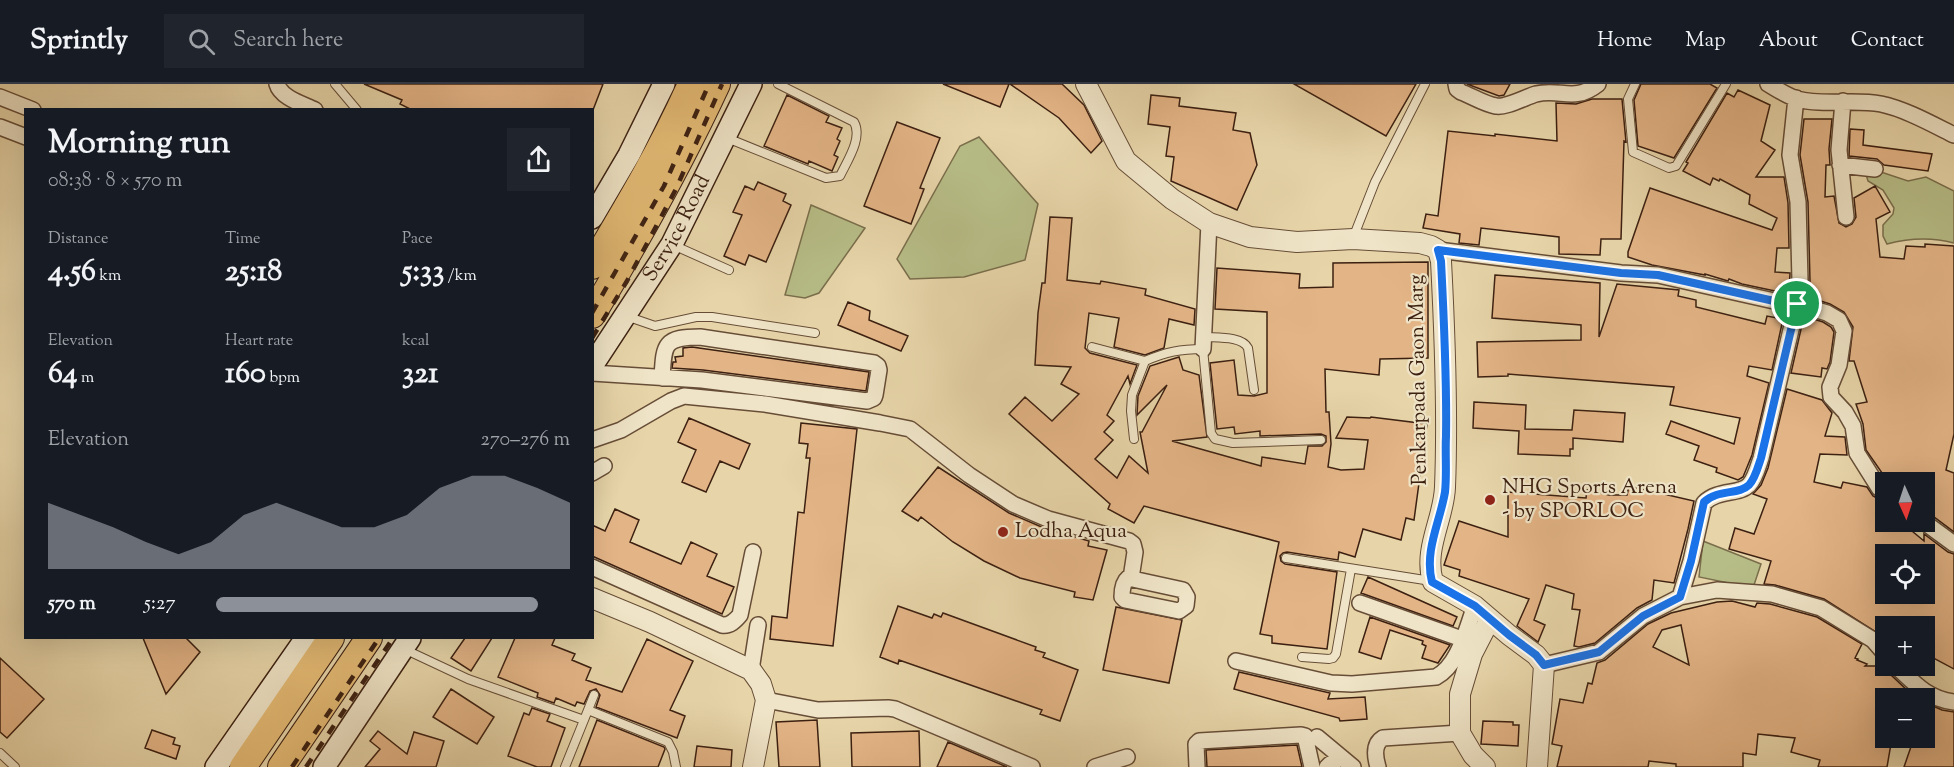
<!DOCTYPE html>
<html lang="en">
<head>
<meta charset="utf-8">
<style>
  :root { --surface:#171b24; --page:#20242c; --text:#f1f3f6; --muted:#9ea1a6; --line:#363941; --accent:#8c9099 }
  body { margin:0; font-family:"Sorts Mill Goudy",serif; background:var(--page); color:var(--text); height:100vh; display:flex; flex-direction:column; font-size:22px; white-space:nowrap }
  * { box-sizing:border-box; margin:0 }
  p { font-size:20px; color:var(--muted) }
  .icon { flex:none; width:33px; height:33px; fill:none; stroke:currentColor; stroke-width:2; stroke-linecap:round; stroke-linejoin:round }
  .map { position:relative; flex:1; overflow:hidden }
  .side { position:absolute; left:24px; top:24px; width:570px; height:531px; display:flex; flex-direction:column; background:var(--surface); border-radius:0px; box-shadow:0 6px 24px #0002 }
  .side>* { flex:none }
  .needle { width:39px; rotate:177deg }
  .buttons { position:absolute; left:1875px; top:388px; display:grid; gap:12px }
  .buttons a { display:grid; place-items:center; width:60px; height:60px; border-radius:0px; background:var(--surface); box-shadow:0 6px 24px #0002; font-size:30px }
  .pin { position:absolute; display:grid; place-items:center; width:51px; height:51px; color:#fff; margin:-26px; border:3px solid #fff; border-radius:50%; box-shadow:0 2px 6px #0007 }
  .round { display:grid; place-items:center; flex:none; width:63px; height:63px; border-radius:0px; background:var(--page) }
  .head { display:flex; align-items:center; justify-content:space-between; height:102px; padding:0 24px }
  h1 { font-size:33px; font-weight:700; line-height:45px }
  .metrics { display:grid; grid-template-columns:repeat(3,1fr); gap:9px; height:102px; padding:6px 24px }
  .metrics div { display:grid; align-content:center }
  .metrics b { font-size:30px; font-weight:700 }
  .metrics small { font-size:16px; font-weight:400 }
  .metrics p { font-size:16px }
  .chart { height:168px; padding:12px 24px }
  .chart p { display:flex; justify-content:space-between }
  .chart svg { width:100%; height:108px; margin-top:6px; fill:var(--accent); opacity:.7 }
  ul { padding:0 24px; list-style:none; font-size:20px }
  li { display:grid; grid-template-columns:96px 72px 1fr; align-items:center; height:45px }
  li i { height:15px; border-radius:8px; background:var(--accent) }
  header { display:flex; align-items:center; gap:36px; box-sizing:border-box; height:84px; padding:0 30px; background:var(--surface); border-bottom:2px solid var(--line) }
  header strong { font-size:28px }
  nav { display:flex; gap:33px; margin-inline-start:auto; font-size:21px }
  .search { width:420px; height:54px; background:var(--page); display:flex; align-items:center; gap:15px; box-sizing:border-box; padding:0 21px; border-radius:0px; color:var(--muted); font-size:22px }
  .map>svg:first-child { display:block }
  .green { fill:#b7bd87; stroke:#7a6e4c; stroke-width:1.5 }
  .building { fill:#e3b486; stroke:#3c2011; stroke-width:1.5; fill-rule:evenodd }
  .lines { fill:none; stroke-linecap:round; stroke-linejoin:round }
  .service-casing { stroke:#674d37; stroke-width:10 }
  .minor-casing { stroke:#674d37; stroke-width:18 }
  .tertiary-casing { stroke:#674d37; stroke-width:22 }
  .secondary-casing { stroke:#3c2011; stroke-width:24 }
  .trunk-casing { stroke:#3c2011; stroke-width:28 }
  .service { stroke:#efe4c7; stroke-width:8 }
  .minor { stroke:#efe4c7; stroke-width:15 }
  .tertiary { stroke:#efe4c7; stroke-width:20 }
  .secondary { stroke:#efe4c7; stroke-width:21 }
  .trunk { stroke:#e4ba74; stroke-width:26 }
  .rail { stroke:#3c2011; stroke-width:4.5; stroke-dasharray:10 10; stroke-linecap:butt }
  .route-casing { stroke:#fff; stroke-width:12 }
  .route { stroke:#1a73e8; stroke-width:8 }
  .poi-dot { fill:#8f2418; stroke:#efe4c7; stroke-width:2 }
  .labels { text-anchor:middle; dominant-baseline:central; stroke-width:4.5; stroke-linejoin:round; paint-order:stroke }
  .street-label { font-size:21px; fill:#3c2011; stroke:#efe4c7 }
  .poi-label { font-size:21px; fill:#3c2011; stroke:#efe4c7; text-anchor:start }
</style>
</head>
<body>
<header>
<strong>Sprintly</strong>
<div class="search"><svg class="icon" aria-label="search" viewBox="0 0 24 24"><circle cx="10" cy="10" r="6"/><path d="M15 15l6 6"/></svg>Search here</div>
<nav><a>Home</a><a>Map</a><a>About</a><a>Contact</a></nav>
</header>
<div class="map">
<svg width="1954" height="683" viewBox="0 0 1954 683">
  <rect width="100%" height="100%" fill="#e7d5a9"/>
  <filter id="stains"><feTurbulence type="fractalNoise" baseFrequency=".00333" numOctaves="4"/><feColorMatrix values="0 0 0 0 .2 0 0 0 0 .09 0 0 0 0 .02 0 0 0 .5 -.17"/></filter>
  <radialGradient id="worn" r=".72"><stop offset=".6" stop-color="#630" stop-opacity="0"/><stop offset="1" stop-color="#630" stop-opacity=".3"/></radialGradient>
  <!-- green -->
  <path class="green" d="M979,53L1038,120L1025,176L964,193L910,195L897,175L960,62Z
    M1865,87H1878L1908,97L1926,93L1954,107V159C1932,153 1909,154 1887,160L1883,152V141L1893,130L1894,124L1883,106L1868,97Z
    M811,121L865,144L819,209L805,214L785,211Z
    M1703,457L1761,480L1753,504L1699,493Z"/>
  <!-- building -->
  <path class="building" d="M364,0H603L593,26H412L400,20L402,16Z
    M943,0H1009L1000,23Z
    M1010,0H1062L1084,21L1102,57L1091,69L1059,34Z
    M1294,0H1416L1386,52Z
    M1467,0H1510L1504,11L1499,12Z
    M1641,0H1710L1717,4L1674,74L1638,62L1634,16Z
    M1738,6L1770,21L1761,57L1775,66L1756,93H1784L1788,119L1789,164H1777L1775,188L1790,189L1789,208L1775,207L1742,200L1729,195L1728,197L1705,190V191L1652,181L1628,173V168L1650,104L1772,146L1777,134L1749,120L1750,111L1720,95L1719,97L1713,94L1710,101L1683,87L1688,79L1686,78L1727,9L1734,13Z
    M787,11L829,32L826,38L842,44L837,55L840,57L834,71L838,73L832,87L809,77L808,80L764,62Z
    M1151,11L1180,14L1179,22L1236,29L1233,46L1250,49L1257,81L1237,126L1171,97L1174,73L1166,72L1170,43L1148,40Z
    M1592,15H1622L1626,58L1624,57L1621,155H1601L1600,171L1559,170V153L1481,144L1479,161L1459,159L1460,150L1423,144L1426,130L1438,132L1448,47L1495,52V50L1557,57L1556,19L1576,20Z
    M1804,35H1832L1829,65L1830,81H1826L1825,113L1834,112L1839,139L1846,143L1852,140L1856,133L1854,114L1875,102L1890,128L1876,135L1880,173L1904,175L1906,162L1925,163V160L1954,162V350L1946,386L1954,389V448L1930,430L1924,428V424L1932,415L1924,410V399H1889L1866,366L1863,340L1856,320L1867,318L1854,277H1849L1853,243L1844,228L1830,220L1808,213L1810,197L1808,118L1800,71Z
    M897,38L940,54L920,104L924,105L911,140L864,122Z
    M1850,45L1864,46L1863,61L1932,70L1928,87L1884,81L1877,75L1849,72Z
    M758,98L786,110L783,117L791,121L766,178L749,171L745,181L724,172L742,131L733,128L745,102L754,106Z
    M1050,133L1072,134L1067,196L1100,200L1101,197L1146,205L1145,211L1195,225L1194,241L1169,235L1164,264L1145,271L1114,263L1119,234L1089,229L1085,264L1090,269L1137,281L1130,300L1128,292L1107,331L1114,337L1104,348L1113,356L1095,375L1117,394L1129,372L1148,389L1140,348H1142L1167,301L1137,331L1138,312L1150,282L1179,273L1183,286L1199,291L1207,353L1172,357L1261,382L1262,373L1305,380L1308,362H1322L1326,358V352L1321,350L1260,352V347L1235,350L1234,343L1217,345L1210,279L1234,276L1238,311L1254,312L1267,309V228L1215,225L1217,184L1300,190L1299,204L1333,203V179L1428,178V274L1380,275L1379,291L1325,285L1326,328H1329L1331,360L1328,383L1341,386L1364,385L1368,356L1336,354L1347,333L1370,334L1371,333L1427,340L1414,436L1406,434L1401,456L1363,445L1355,473L1339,468L1338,476L1287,468L1283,469L1280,472L1281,477L1285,480L1337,488L1327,565L1272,559V552L1260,550L1279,458L1144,422L1134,439L1108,425L1110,420L1009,330L1025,313L1052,337L1079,310L1061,300L1071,283L1035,281L1038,229L1042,199H1045Z
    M1495,191L1600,199L1599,253L1617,200L1679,206L1678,212L1696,216V223L1765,240L1767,232L1783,235L1772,286L1749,282L1747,292L1769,299L1752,371L1743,393L1738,396L1716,388L1717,384L1694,376L1699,362L1666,350L1671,337L1734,360L1740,334L1670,321L1674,303L1508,290V292L1478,293L1477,258L1581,256V241L1492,234Z
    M848,218L870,227L869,236L908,252L901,267L838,241Z
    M1804,232L1823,238L1831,243L1834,248L1830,278L1827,285L1822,284L1821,293L1791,289Z
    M692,263L869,288L866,307L703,286L672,284L673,278H676L675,273L683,272V264Z
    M1787,305L1822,316L1832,329L1825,352L1845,353L1847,371L1820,370L1814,398L1841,404L1843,398L1867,403L1873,412L1886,419V438H1901L1924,457V450L1948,468L1954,470V585L1924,569V543H1886L1882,552L1824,515L1775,501L1764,500L1771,477L1729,465L1735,444L1754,450L1767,415L1753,410L1761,401L1768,384ZM1886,471H1924V510H1886Z
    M1474,318L1526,321L1525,345L1572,346L1574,326L1625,329L1623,358L1573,354V365H1570V372L1518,370L1519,347L1473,344Z
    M689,334L750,360L739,385L720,377L706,408L682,398L696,366L678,358Z
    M801,339L857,345L833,562L770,555L772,532L787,534L798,428L804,429L810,374H806L808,360L799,359Z
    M938,383L1009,429L1044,444L1089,457L1088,462L1107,466L1093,516L1074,513L1075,508L1020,494L984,477L953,458L921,433L918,437L902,427Z
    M1629,402L1694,417L1688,445L1674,499L1654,496L1652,516L1637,524L1595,559L1579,563L1574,562L1580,526L1572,525L1574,510L1546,501L1534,536L1545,541L1538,558L1517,542L1529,515L1459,492L1460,486L1444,481L1459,437L1508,453V408L1586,414L1587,406L1609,411H1627Z
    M615,425L639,436L630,458L681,480L691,458L717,470L707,492L734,503L722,530L592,472V441L605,447Z
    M1368,493L1457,533L1453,542L1361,509Z
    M1732,517L1755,523L1757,519L1770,520L1817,533L1862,560L1855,574L1858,575L1857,576L1867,580L1865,582H1887L1889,589L1909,608L1908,615H1886V636L1883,647L1886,648V654H1892L1887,683H1818L1820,676L1791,668L1795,654L1758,650L1756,671L1743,669V683H1676V680L1649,677L1648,683H1557L1562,662L1552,660L1560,615L1583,619L1588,599L1592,600L1597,579L1605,576L1648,540L1671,529L1717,518ZM1681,541L1689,581L1653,563L1662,546Z
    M898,522L932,534L934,530L941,533L943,529L1036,563L1035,566L1045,569L1043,573L1078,586L1060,637L1040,630L1042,626L899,576L898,580L880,573Z
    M1116,523L1182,536L1169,599L1103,586Z
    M1370,533L1450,561L1438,579L1422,574L1426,562L1422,560L1423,557L1390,546L1381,575L1359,568Z
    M143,554H186L200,568L166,610Z
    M465,554H492L471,587L451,574Z
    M515,554H555L552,561L575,570L572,576L591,584L586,596L622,608L647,555L693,577L670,626L685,632L677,654L596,623L600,611L596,605L590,607L584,620L577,618L575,622L556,614L554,619L537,613L538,609L498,593Z
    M0,574L44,615L7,654L0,648Z
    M1239,588L1330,609L1328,615L1365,613L1367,635L1340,637L1339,634L1234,605Z
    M451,605L494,633L477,660L433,633Z
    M1924,618L1942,626L1954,628V683H1904L1914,654H1924Z
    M532,624L550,630L547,637L565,644L551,683H537L508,672L524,629L529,631Z
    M597,636L664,663L665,665L658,683H579Z
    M817,636L820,683H779L776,638Z
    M1483,637L1513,638V641H1519L1518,662L1481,660Z
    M152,646L175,654L173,660L180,662L176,675L145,664Z
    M378,647L407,670L414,648L444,657L436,683H365L380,665L370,657Z
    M919,647L920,683H852L851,649Z
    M948,658L1007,683H937Z
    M1297,661L1302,683H1207L1206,666Z
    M697,662L732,666L731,683H694Z"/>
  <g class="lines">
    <defs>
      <path id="service" d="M335,0L357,26
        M1635,0L1628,15L1633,68L1669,84L1676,82L1726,0
        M727,54L826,94L840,92C847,77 863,54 854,38L778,0
        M1353,154L1375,98L1425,0
        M673,161L729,186
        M626,232L655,242L696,233H712L815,249
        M1204,253C1217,254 1242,252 1248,264L1254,306
        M1092,263L1145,277
        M1134,355L1131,327L1132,311L1145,277C1166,268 1180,265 1203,265L1211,349L1215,355L1233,359L1321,356
        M1286,474L1431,497
        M404,565L468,595L584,636L565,683
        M1302,573L1329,575L1333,574L1336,570L1351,485
        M588,626L668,658L673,668L676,683
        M584,636L594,611
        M0,669L15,683"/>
      <path id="minor" d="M277,0C281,14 303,20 315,26
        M1456,0L1457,5L1461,8C1472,12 1484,20 1496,22C1505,24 1526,13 1536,10C1561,4 1574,19 1598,0
        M1768,0C1777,5 1787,12 1797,15C1822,22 1854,15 1881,20C1905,25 1932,40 1954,51
        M0,13L33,26
        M1843,17L1839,66L1846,133
        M0,43L26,53
        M1840,81L1875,85
        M1438,166L1621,189L1658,191L1774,217L1797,220L1827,229L1839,236L1844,247L1839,281L1830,303L1831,313L1845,328L1853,342L1857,369L1879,404L1886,409
        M1203,265L1209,139
        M592,289L702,296L867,317L874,314L875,311L879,286L878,282L874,279L700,253C663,253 664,261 662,294
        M592,356L621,346L671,317L684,312L765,320L880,339L910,345L969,391L1013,420L1048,435L1129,457L1133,460L1135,468L1131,494
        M592,389L604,382
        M1924,438L1954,460
        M592,483L722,541C730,542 735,537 740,531L753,468
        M1128,494L1183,506L1187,513L1186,522L1179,527L1125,516L1122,513C1122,506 1123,498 1128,494Z
        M1680,513L1717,506L1772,510L1821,524L1873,556L1886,571
        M1360,519L1462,555
        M1236,577L1331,599L1352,600L1436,593C1459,581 1466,545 1475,522
        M1544,581L1599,568L1643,532L1680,513L1691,477L1704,419C1718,405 1739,411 1749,401C1755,395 1758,383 1761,374L1797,220L1800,197L1798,118L1790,71L1796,14
        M1896,582C1914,599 1928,615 1954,618
        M751,586L758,541
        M766,616L818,626L888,624L895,625L1032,683
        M1317,653L1353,683
        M1095,683L1127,673
        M1197,683L1196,660L1199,657L1301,651L1305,652L1312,683
        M1327,683L1330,680L1333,683
        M1378,683C1375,673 1373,660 1383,654L1460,649"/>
      <path id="tertiary" d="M1086,0L1126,77L1172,115L1209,139L1250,153L1297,158L1353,155L1420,159L1431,162L1438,166L1441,177C1445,253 1448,328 1445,403C1444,435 1423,465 1433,498L1475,522L1509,551L1536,571L1544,581L1537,683
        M592,514L650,538L751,586L761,600L766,616L753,683
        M1485,683L1473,671L1460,649V610L1472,570L1490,535"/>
      <g id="secondary">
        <path d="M592,134L629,71L664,0"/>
        <path id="s1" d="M592,282L672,160L751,0"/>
        <path d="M216,683L306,554"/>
        <path d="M324,683L410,554"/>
      </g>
      <path id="trunk" d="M592,182C628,122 663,63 691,0
        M592,231C637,156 680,80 717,0
        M243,683L331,554
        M281,683L369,554"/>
    </defs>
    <!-- service casing -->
    <use href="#service" class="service-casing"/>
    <!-- minor casing -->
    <use href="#minor" class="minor-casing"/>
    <!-- tertiary casing -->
    <use href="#tertiary" class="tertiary-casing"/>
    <!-- secondary casing -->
    <use href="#secondary" class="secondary-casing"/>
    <!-- trunk casing -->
    <use href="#trunk" class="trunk-casing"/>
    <!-- service -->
    <use href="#service" class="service"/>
    <!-- minor -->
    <use href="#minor" class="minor"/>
    <!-- tertiary -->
    <use href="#tertiary" class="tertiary"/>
    <!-- secondary -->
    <use href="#secondary" class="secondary"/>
    <!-- trunk -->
    <use href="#trunk" class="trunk"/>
    <!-- rail -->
    <path class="rail" d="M592,229L664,102L709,0
      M592,254L627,197L676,105L722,0
      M292,683L379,554
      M306,683L393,554"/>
  </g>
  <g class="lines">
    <defs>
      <path id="route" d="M1438,166L1621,189L1658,191L1774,217L1797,220L1761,374C1758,383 1755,395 1749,401C1739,411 1718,405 1704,418L1691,477L1680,513L1643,532L1599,568L1544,581L1536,571L1509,551L1475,522L1432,498C1424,467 1440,438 1445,408C1447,390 1445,370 1446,352C1447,294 1444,236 1441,177Z"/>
    </defs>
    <!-- route casing -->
    <use href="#route" class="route-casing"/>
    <!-- route -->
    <use href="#route" class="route"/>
  </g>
  <!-- markers -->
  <g class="poi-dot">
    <circle cx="1490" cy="416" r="6"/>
    <circle cx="1003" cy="448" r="6"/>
  </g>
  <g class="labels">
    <!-- street labels -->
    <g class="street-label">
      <text stroke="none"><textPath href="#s1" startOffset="162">Service Road</textPath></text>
      <text transform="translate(1419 296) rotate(-91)">Penkarpada Gaon Marg</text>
    </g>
    <!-- poi labels -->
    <g class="poi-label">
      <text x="1502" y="404">NHG Sports Arena<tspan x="1502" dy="24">- by SPORLOC</tspan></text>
      <text x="1015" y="448">Lodha Aqua</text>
    </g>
  </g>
  <rect width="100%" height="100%" filter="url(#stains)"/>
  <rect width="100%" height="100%" fill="url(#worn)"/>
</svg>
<div class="buttons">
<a><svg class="needle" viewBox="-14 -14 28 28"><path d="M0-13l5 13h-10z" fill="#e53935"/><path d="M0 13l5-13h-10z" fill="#9ea1a6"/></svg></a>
<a><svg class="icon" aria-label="locate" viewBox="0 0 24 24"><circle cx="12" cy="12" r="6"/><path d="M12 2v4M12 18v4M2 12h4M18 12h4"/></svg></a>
<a>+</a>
<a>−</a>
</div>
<div class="pin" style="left:1797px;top:220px;background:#1e9e55"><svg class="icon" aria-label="arrive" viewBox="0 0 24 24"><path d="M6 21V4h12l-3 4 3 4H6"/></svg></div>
<section class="side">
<div class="head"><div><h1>Morning run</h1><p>08:38 · 8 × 570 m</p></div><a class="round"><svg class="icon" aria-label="share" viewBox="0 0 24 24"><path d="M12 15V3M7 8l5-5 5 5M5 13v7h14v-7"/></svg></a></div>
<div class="metrics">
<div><p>Distance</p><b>4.56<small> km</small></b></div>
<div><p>Time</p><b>25:18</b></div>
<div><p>Pace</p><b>5:33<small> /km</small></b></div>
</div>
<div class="metrics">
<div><p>Elevation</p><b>64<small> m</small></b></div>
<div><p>Heart rate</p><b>160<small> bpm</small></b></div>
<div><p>kcal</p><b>321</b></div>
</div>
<div class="chart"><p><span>Elevation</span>270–276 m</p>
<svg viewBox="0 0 160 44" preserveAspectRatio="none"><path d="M0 44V17L10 22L20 27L30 33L40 38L50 33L60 22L70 17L80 22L90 27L100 27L110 22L120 11L130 6L140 6L150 11L160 17V44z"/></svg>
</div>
<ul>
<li><b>570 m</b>5:27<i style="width:91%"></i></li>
</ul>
</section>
</div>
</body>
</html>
